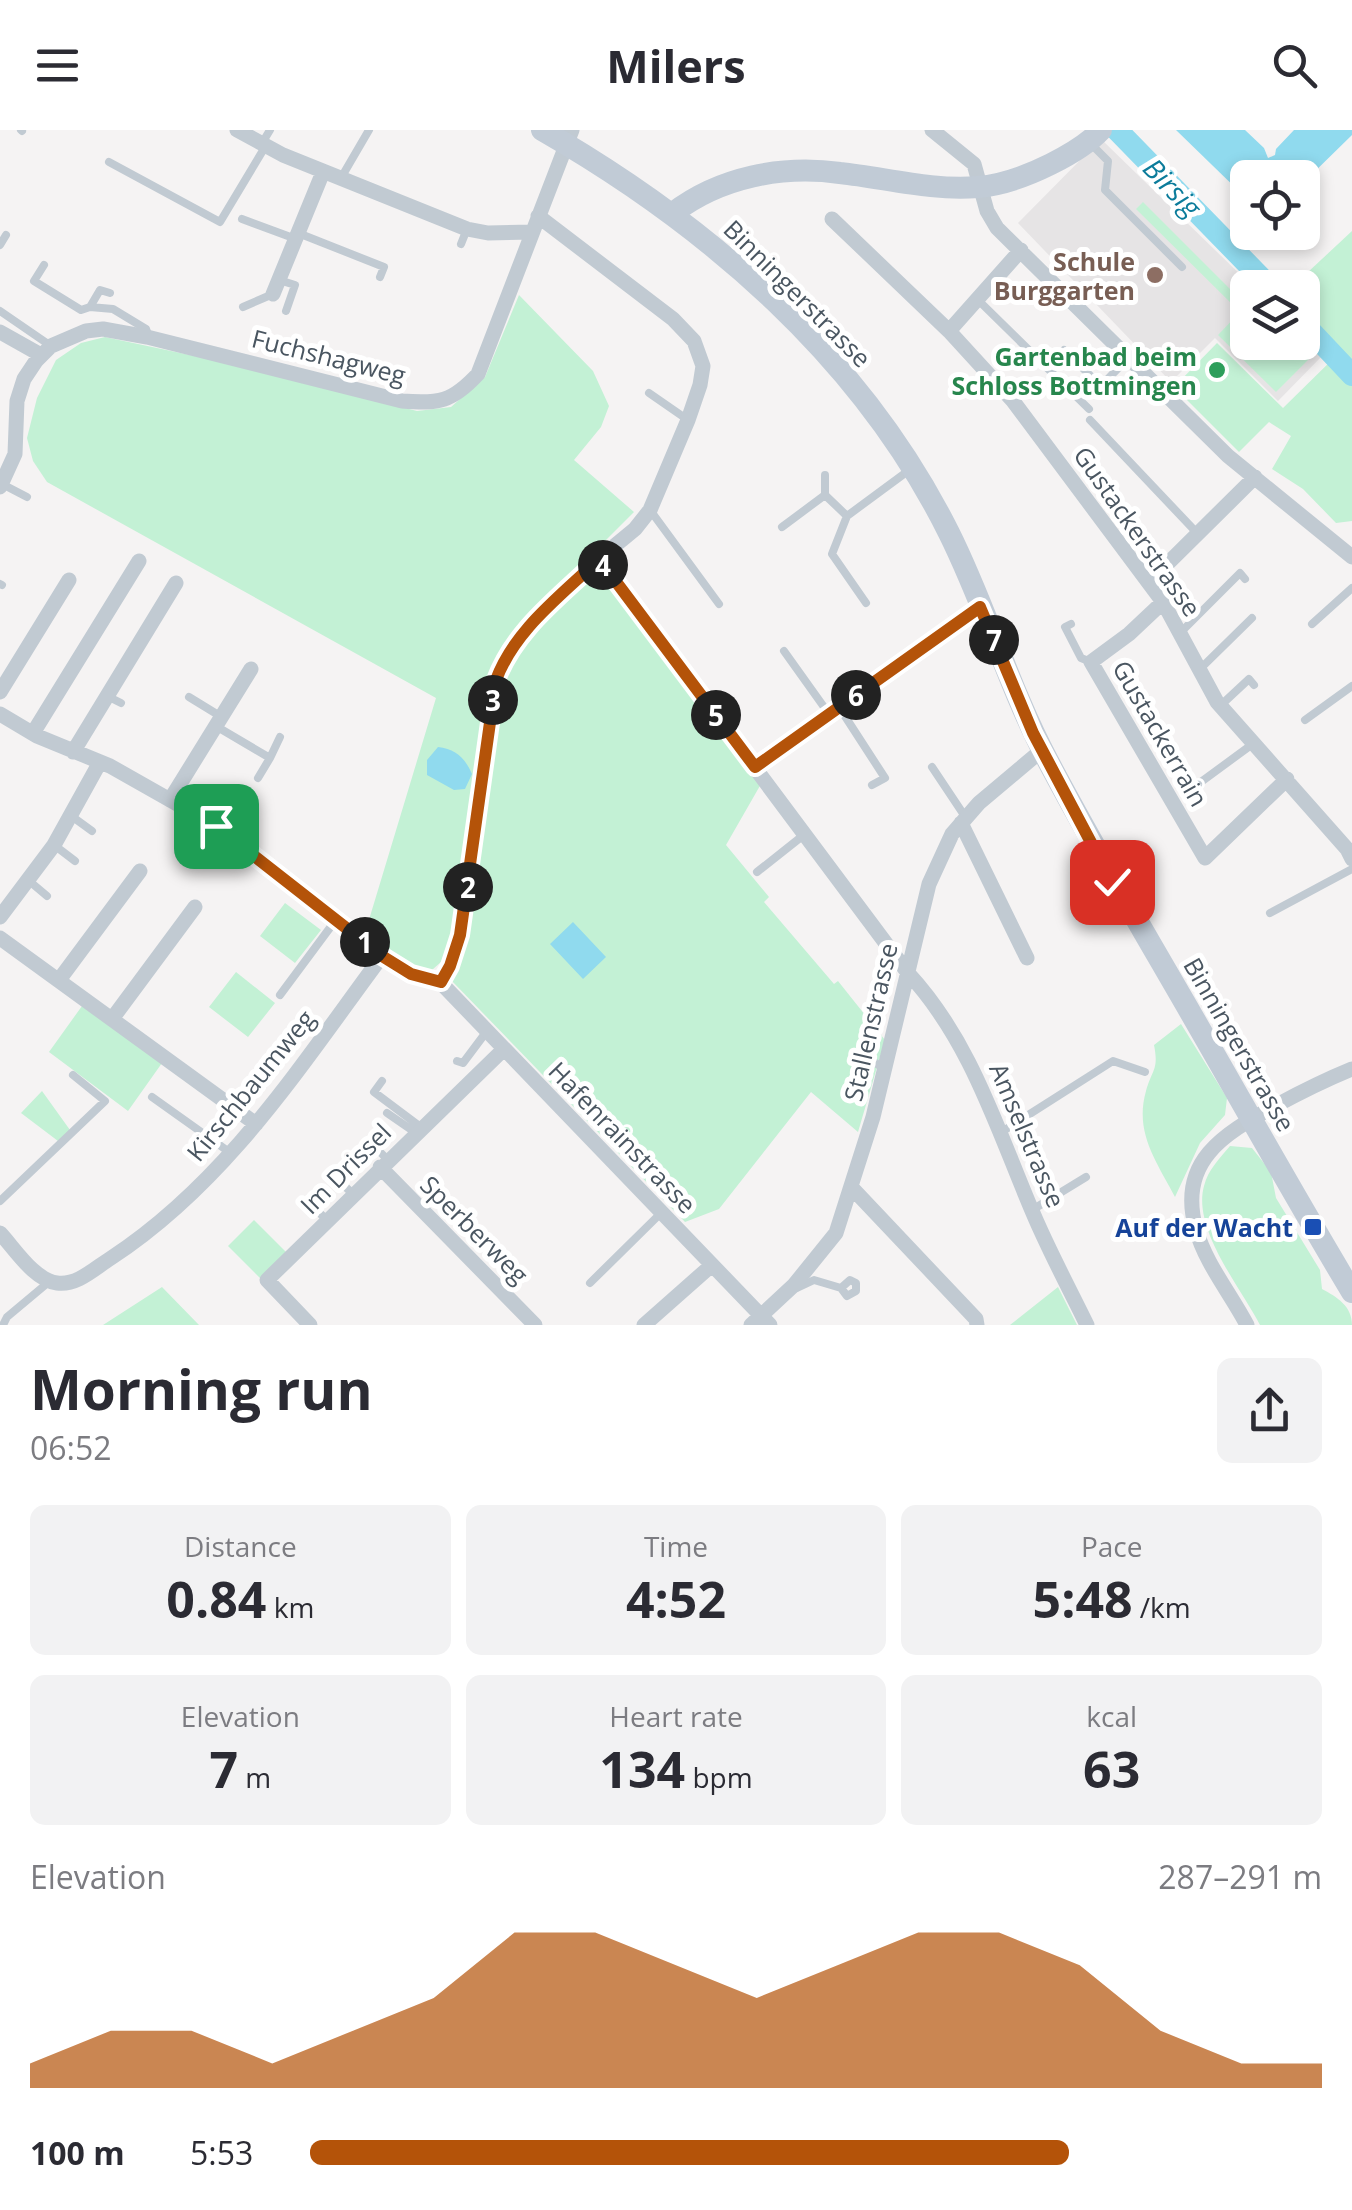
<!DOCTYPE html>
<html lang="en">
<head>
<meta charset="utf-8">
<style>
  :root { --surface:#fff; --page:#f2f2f3; --text:#2b2b33; --muted:#7c7c81; --accent:#b45309 }
  body { margin:0; font-family:"Open Sans",sans-serif; background:var(--page); color:var(--text); height:100vh; display:flex; flex-direction:column; font-size:38px; white-space:nowrap }
  * { box-sizing:border-box; margin:0 }
  p { font-size:32px; color:var(--muted) }
  .icon { flex:none; width:55px; height:55px; fill:none; stroke:currentColor; stroke-width:2; stroke-linecap:round; stroke-linejoin:round }
  .map { position:relative; height:1195px; overflow:hidden }
  .details { display:flex; flex-direction:column; background:var(--surface); flex:1 }
  .details>* { flex:none }
  .tools { position:absolute; left:1230px; top:30px; display:grid; gap:20px }
  .tools a { display:grid; place-items:center; width:90px; height:90px; border-radius:15px; background:var(--surface); box-shadow:0 5px 15px #0003; font-size:50px }
  .pin { position:absolute; display:grid; place-items:center; width:85px; height:85px; color:#fff; margin:-42px; border-radius:20px; box-shadow:0 5px 15px #0006 }
  .km { position:absolute; width:50px; height:50px; margin:-25px; border-radius:50%; background:#222; color:#fff; font-size:28px; line-height:50px; text-align:center }
  .round { display:grid; place-items:center; flex:none; width:105px; height:105px; border-radius:15px; background:var(--page) }
  .headline { display:flex; align-items:center; justify-content:space-between; height:170px; padding:0 30px }
  h1 { font-size:55px; font-weight:700; line-height:75px }
  .metrics { display:grid; grid-template-columns:repeat(3,1fr); gap:15px; height:170px; padding:10px 30px }
  .metrics div { display:grid; align-content:center; border-radius:15px; background:var(--page); text-align:center }
  .metrics b { font-size:50px; font-weight:700 }
  .metrics small { font-size:28px; font-weight:400 }
  .metrics p { font-size:28px }
  .chart { height:280px; padding:20px 30px }
  .chart p { display:flex; justify-content:space-between }
  .chart svg { width:100%; height:180px; margin-top:10px; fill:var(--accent); opacity:.7 }
  ul { padding:0 30px; list-style:none; font-size:32px }
  li { display:grid; grid-template-columns:160px 120px 1fr; align-items:center; height:75px }
  li i { height:25px; border-radius:12px; background:var(--accent) }
  header { display:flex; justify-content:space-between; align-items:center; height:130px; padding:0 30px; background:var(--surface); font-size:45px; font-weight:700 }
  .map>svg:first-child { display:block }
  .education { fill:#e6e4e5 }
  .green { fill:#c3f1d5 }
  .water { fill:#90daee }
  .lines { fill:none; stroke-linecap:round; stroke-linejoin:round }
  .river { stroke:#90daee; stroke-width:22 }
  .service { stroke:#c1cad2; stroke-width:8 }
  .minor { stroke:#c1cad2; stroke-width:15 }
  .secondary { stroke:#c1cbd6; stroke-width:22 }
  .route-casing { stroke:#fff; stroke-width:20 }
  .route { stroke:#b45309; stroke-width:12 }
  .education-dot { fill:#8d6e63; stroke:#fff; stroke-width:4 }
  .leisure-dot { fill:#2e9e5b; stroke:#fff; stroke-width:4 }
  .transit-dot { fill:#1a4fb4; stroke:#fff; stroke-width:4 }
  .labels { text-anchor:middle; dominant-baseline:central; stroke-width:10; stroke-linejoin:round; paint-order:stroke }
  .education-label { font-size:25px; font-weight:bold; fill:#785e54; stroke:#fff; text-anchor:end }
  .street-label { font-size:25px; fill:#4a5661; stroke:#fff }
  .leisure-label { font-size:25px; font-weight:bold; fill:#27864d; stroke:#fff; text-anchor:end }
  .transit-label { font-size:25px; font-weight:bold; fill:#164399; stroke:#fff; text-anchor:end }
  .water-label { font-size:28px; font-style:italic; fill:#0c7c9b; stroke:#fff }
</style>
</head>
<body>
<header><svg class="icon" aria-label="menu" viewBox="0 0 24 24"><path d="M4 6h16M4 12h16M4 18h16"/></svg>Milers<svg class="icon" aria-label="search" viewBox="0 0 24 24"><circle cx="10" cy="10" r="6"/><path d="M15 15l6 6"/></svg></header>
<div class="map">
<svg width="1352" height="1195" viewBox="0 0 1352 1195">
  <rect width="100%" height="100%" fill="#f5f3f3"/>
  <!-- education -->
  <path class="education" d="M1101,9L1253,157L1248,158V212H1302L1303,205L1323,225L1278,271L1215,208L1171,252L1018,93Z"/>
  <!-- green -->
  <path class="green" d="M1143,72L1247,176L1248,212H1303L1314,224L1276,262L1218,205L1240,182L1136,79Z
    M1352,101V391L1336,393L1303,359L1272,339L1291,306L1269,292L1239,322L1174,257L1217,213L1283,278L1338,224L1303,176L1302,158L1292,157Z
    M519,165L593,241L609,276L601,297L574,330L634,382L589,427L761,654L726,715L769,767L764,772L834,854L838,851L885,910L858,1002L811,962L719,1079L685,1092L451,850L467,808L500,576L486,578L449,813L441,832L432,840H419L365,803L436,568L47,352L33,331L27,308L37,268L56,230L81,213L105,207L223,232L417,281L451,277L485,247Z
    M285,773L321,800L295,833L260,806Z
    M236,842L275,873L248,907L209,877Z
    M82,876L162,933L128,981L49,922Z
    M1181,894L1227,968L1225,985L1200,1013L1175,1067C1157,1032 1134,1003 1146,961C1152,939 1159,940 1154,915Z
    M42,961L70,1000L58,1011L21,983Z
    M1230,1016L1252,1018L1271,1042L1276,1068L1320,1140L1322,1159C1337,1167 1352,1176 1352,1195H1260C1241,1158 1192,1099 1204,1056C1208,1040 1219,1029 1230,1016Z
    M254,1090L287,1123L261,1149L228,1116Z
    M162,1157L199,1195H103Z
    M1058,1157L1077,1195H1010Z"/>
  <!-- water -->
  <path class="water" d="M1176,0H1245L1264,18L1268,28L1275,25L1276,19L1294,0H1352V5L1303,53L1302,48H1248L1247,69Z
    M438,617C456,619 465,628 472,644L465,659L454,660L427,645V630Z
    M573,792L606,827L583,849L550,814Z"/>
  <g class="lines">
    <!-- river -->
    <path class="river" d="M1117,0L1271,158
      M1302,192L1352,245"/>
    <!-- service -->
    <path class="service" d="M21,0L22,1
      M261,15L270,0
      M1092,15L1108,31L1105,60L1182,137
      M109,32L220,92L265,17
      M341,48L369,0
      M242,89L296,109
      M298,103L384,137L380,147
      M461,114L467,99
      M0,115L6,105
      M44,135L34,151L81,180L90,177
      M279,150L295,155L286,181
      M110,163L100,160L90,177L113,179L146,199L149,207
      M977,169L1089,279
      M243,177L273,164
      M0,181L51,216
      M1064,220L1101,256L1128,228
      M649,263L688,290
      M1090,290L1198,404
      M825,345V365L847,386L908,341
      M2,354L27,367
      M650,380L719,474
      M847,386L832,424L866,473
      M782,397L825,365
      M0,454L2,455
      M1071,494L1065,497L1081,528L1091,532
      M1312,494L1352,458
      M1180,503L1240,443L1245,449
      M784,521L829,584
      M1199,540L1252,488
      M107,566L121,573
      M189,567L220,586
      M1220,576L1249,549L1254,555
      M839,577L885,648L872,655
      M1305,590L1352,556
      M214,595L270,628L258,648
      M270,628L280,607
      M932,637L966,688
      M1190,660L1254,613
      M70,685L92,701
      M223,702L233,682
      M54,715L75,731
      M757,742L805,704
      M28,750L47,766
      M1270,783L1352,739
      M280,865L335,791
      M861,924L885,939
      M457,931L463,933L487,901
      M382,951L374,962L422,998
      M152,967L232,1024
      M387,983L416,1003
      M1000,1003L1113,931L1145,942
      M371,1013L388,1030
      M335,1047L353,1064
      M0,1071L105,971L73,945
      M310,1074L327,1090
      M1032,1080L1086,1047
      M590,1153L661,1083
      M797,1158L814,1150L841,1158L847,1166L856,1161V1153L850,1150L841,1158
      M3,1195L7,1187L50,1151"/>
    <!-- minor -->
    <path class="minor" d="M237,0L283,25L467,99L488,103L532,102
      M932,0L974,34L987,81L997,98L1228,326L1352,427
      M832,89L949,201L1013,271L1163,472L1217,572L1347,719L1352,729
      M273,164L323,42
      M949,201L1021,120
      M0,202L41,225
      M0,357L15,324L17,271L24,249L36,231L51,216L86,201L103,199L147,207L402,271C439,274 452,272 478,244L572,0
      M599,429L908,843C971,911 997,999 1033,1083C1049,1121 1069,1158 1087,1195
      M1149,452L1255,347
      M1163,472L1129,504L1091,532L1205,728L1287,649
      M0,562L69,450
      M0,584L37,606L110,636L216,696L382,826L411,844L441,853
      M33,603L139,431
      M73,622L176,453
      M755,637L981,477
      M170,670L251,539
      M961,693L1027,828
      M0,787L54,715L100,632
      M0,808L256,994
      M59,850L140,741
      M441,853L450,836L460,805L495,550C519,490 586,440 635,399L650,380L688,290L700,255L703,236L694,211L673,189L538,86
      M441,853L770,1195
      M112,889L195,777
      M380,1037L535,1195
      M853,1059L976,1189L977,1195
      M0,1103C15,1119 34,1150 57,1153C77,1156 95,1138 111,1128C227,1052 301,935 382,826
      M310,1195L267,1150L504,919
      M644,1195L712,1135
      M751,1195L794,1155L836,1103L873,987L929,754L952,704L979,673L1042,620
      M1247,1195C1231,1164 1205,1133 1196,1099C1177,1032 1223,1004 1275,976C1301,962 1325,950 1352,939"/>
    <!-- secondary -->
    <path class="secondary" d="M542,0C709,96 862,228 949,403C986,477 1009,558 1048,631C1094,718 1144,802 1193,887C1246,979 1297,1071 1352,1162
      M673,83C720,47 782,35 840,43C886,48 932,61 978,57C1003,55 1029,45 1051,34C1069,25 1087,15 1101,0"/>
  </g>
  <g class="lines">
    <defs>
      <path id="route" d="M216,696L382,826L411,844L441,852L450,836L460,805L496,550C515,499 561,466 599,429L755,637L980,477L1033,603L1112,752"/>
    </defs>
    <!-- route casing -->
    <use href="#route" class="route-casing"/>
    <!-- route -->
    <use href="#route" class="route"/>
  </g>
  <!-- markers -->
  <circle class="education-dot" cx="1155" cy="145" r="10"/>
  <circle class="leisure-dot" cx="1217" cy="240" r="10"/>
  <rect class="transit-dot" x="1303" y="1087" width="20" height="20" rx="5"/>
  <g class="labels">
    <!-- education labels -->
    <g class="education-label">
      <text x="1135" y="131">Schule<tspan x="1135" dy="29">Burggarten</tspan></text>
    </g>
    <!-- street labels -->
    <g class="street-label">
      <text transform="translate(798 163) rotate(45)">Binningerstrasse</text>
      <text transform="translate(329 226) rotate(14)">Fuchshagweg</text>
      <text transform="translate(1138 401) rotate(55)">Gustackerstrasse</text>
      <text transform="translate(1161 603) rotate(60)">Gustackerrain</text>
      <text transform="translate(870 892) rotate(-77)">Stallenstrasse</text>
      <text transform="translate(1240 914) rotate(60)">Binningerstrasse</text>
      <text transform="translate(250 955) rotate(-51)">Kirschbaumweg</text>
      <text transform="translate(1028 1005) rotate(67)">Amselstrasse</text>
      <text transform="translate(623 1007) rotate(46)">Hafenrainstrasse</text>
      <text transform="translate(345 1038) rotate(-45)">Im Drissel</text>
      <text transform="translate(475 1099) rotate(45)">Sperberweg</text>
    </g>
    <!-- leisure labels -->
    <g class="leisure-label">
      <text x="1197" y="226">Gartenbad beim<tspan x="1197" dy="29">Schloss Bottmingen</tspan></text>
    </g>
    <!-- transit labels -->
    <g class="transit-label">
      <text x="1293" y="1097">Auf der Wacht</text>
    </g>
    <!-- water labels -->
    <g class="water-label">
      <text transform="translate(1173 57) rotate(46)">Birsig</text>
    </g>
  </g>
</svg>
<div class="tools">
<a><svg class="icon" aria-label="locate" viewBox="0 0 24 24"><circle cx="12" cy="12" r="6"/><path d="M12 2v4M12 18v4M2 12h4M18 12h4"/></svg></a>
<a><svg class="icon" aria-label="layers" viewBox="0 0 24 24"><path d="M12 4l9 5-9 5-9-5zM3 14l9 5 9-5"/></svg></a>
</div>
<div class="pin" style="left:216px;top:696px;background:#1e9e55"><svg class="icon" aria-label="arrive" viewBox="0 0 24 24"><path d="M6 21V4h12l-3 4 3 4H6"/></svg></div>
<div class="pin" style="left:1112px;top:752px;background:#d93025"><svg class="icon" aria-label="check" viewBox="0 0 24 24"><path d="M5 12l5 5 9-10"/></svg></div>
<b class="km" style="left:365px;top:812px">1</b>
<b class="km" style="left:468px;top:757px">2</b>
<b class="km" style="left:493px;top:570px">3</b>
<b class="km" style="left:603px;top:435px">4</b>
<b class="km" style="left:716px;top:585px">5</b>
<b class="km" style="left:856px;top:565px">6</b>
<b class="km" style="left:994px;top:510px">7</b>
</div>
<section class="details">
<div class="headline"><div><h1>Morning run</h1><p>06:52</p></div><a class="round"><svg class="icon" aria-label="share" viewBox="0 0 24 24"><path d="M12 15V3M7 8l5-5 5 5M5 13v7h14v-7"/></svg></a></div>
<div class="metrics">
<div><p>Distance</p><b>0.84<small> km</small></b></div>
<div><p>Time</p><b>4:52</b></div>
<div><p>Pace</p><b>5:48<small> /km</small></b></div>
</div>
<div class="metrics">
<div><p>Elevation</p><b>7<small> m</small></b></div>
<div><p>Heart rate</p><b>134<small> bpm</small></b></div>
<div><p>kcal</p><b>63</b></div>
</div>
<div class="chart"><p><span>Elevation</span>287–291 m</p>
<svg viewBox="0 0 160 44" preserveAspectRatio="none"><path d="M0 44V38L10 30L20 30L30 38L40 30L50 22L60 6L70 6L80 14L90 22L100 14L110 6L120 6L130 14L140 30L150 38L160 38V44z"/></svg>
</div>
<ul>
<li><b>100 m</b>5:53<i style="width:75%"></i></li>
</ul>
</section>
</body>
</html>
